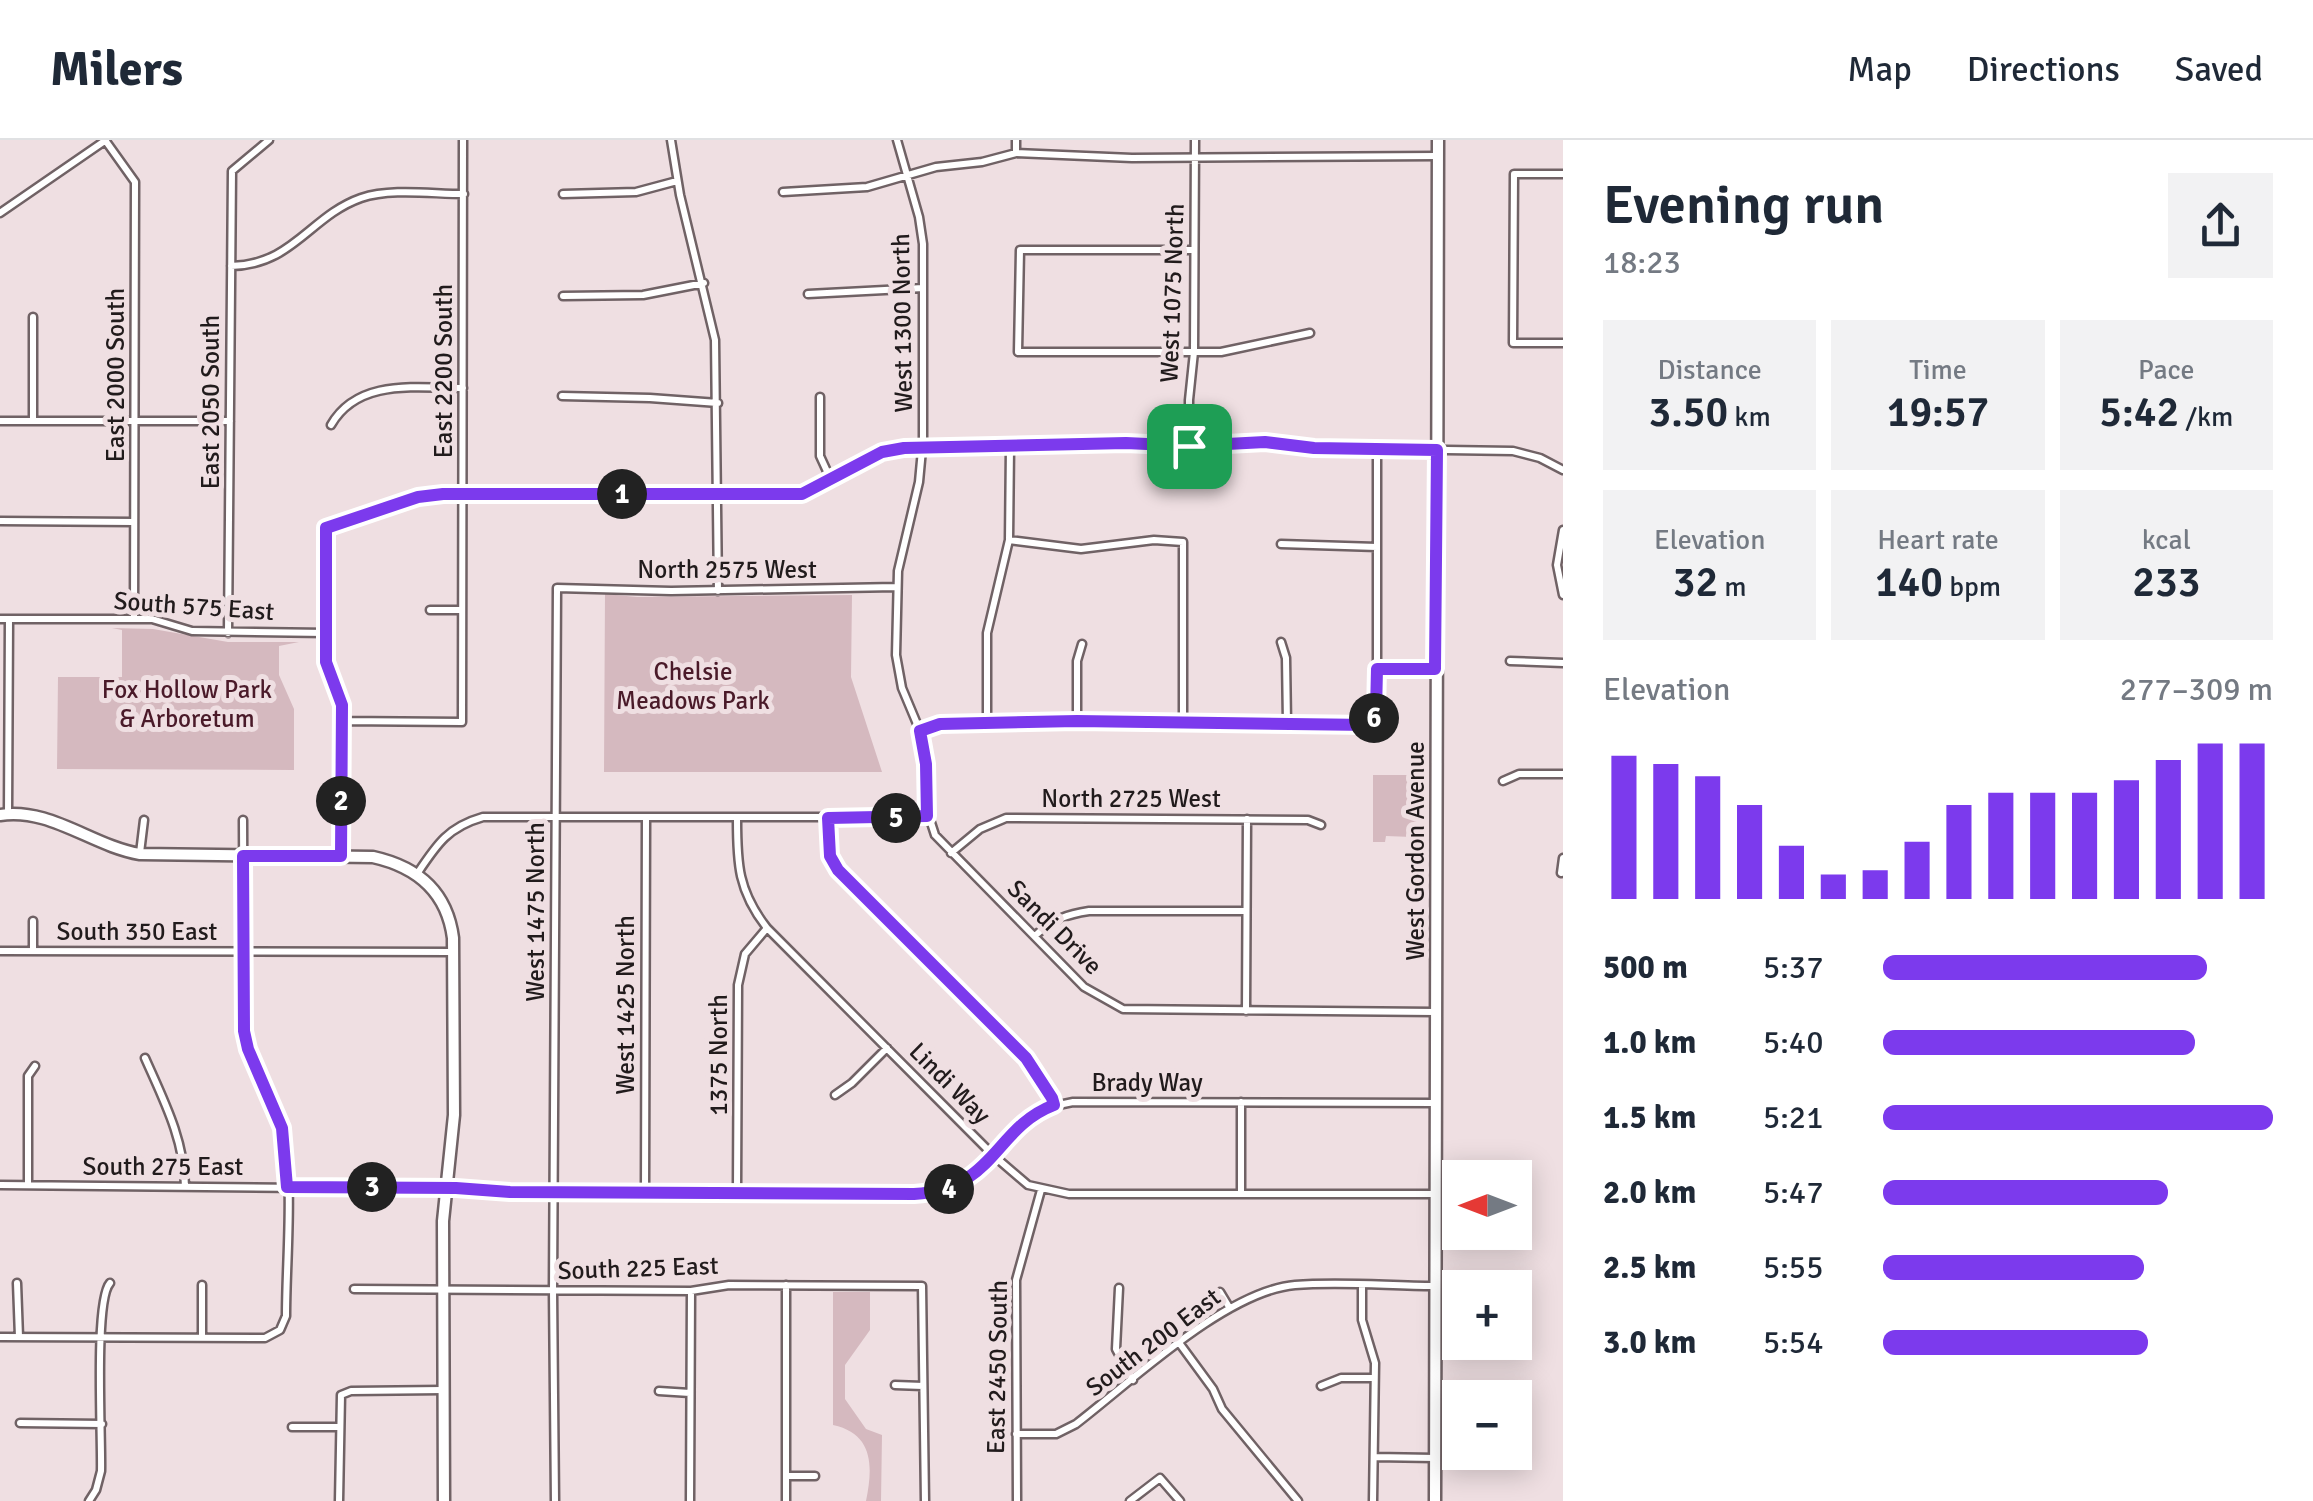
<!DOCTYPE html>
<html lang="en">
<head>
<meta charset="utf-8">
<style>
  :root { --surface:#fff; --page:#f2f2f3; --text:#1f2937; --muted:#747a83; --line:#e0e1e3; --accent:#7c3aed }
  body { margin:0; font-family:Signika,sans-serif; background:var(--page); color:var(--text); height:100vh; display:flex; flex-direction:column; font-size:38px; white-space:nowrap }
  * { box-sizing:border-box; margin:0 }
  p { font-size:32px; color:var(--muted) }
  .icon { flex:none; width:55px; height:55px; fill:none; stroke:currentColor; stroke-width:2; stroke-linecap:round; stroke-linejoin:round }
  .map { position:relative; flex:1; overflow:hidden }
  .side { display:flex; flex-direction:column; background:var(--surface); width:750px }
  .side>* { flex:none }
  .needle { width:65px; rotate:270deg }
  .controls { position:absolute; left:1442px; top:1020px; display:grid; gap:20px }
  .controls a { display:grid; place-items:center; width:90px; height:90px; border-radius:0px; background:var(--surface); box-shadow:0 5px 25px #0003; font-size:50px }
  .pin { position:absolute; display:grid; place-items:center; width:85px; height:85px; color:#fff; margin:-42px; border-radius:20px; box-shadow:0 5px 15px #0006 }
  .km { position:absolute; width:50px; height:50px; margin:-25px; border-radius:50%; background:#222; color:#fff; font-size:28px; line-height:50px; text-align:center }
  .round { display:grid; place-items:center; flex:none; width:105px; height:105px; border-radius:0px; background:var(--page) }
  .summary { display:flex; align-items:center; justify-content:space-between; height:170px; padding:0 40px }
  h1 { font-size:55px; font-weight:600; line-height:75px }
  .metrics { display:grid; grid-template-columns:repeat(3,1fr); gap:15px; height:170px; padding:10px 40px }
  .metrics div { display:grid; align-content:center; border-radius:0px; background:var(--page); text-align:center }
  .metrics b { font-size:42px; font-weight:600 }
  .metrics small { font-size:28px; font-weight:400 }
  .metrics p { font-size:28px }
  .chart { height:280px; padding:20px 40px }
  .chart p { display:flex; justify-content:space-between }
  .chart svg { width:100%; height:180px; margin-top:10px; stroke:var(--accent); stroke-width:6 }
  ul { padding:0 40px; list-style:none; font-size:32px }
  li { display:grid; grid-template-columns:160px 120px 1fr; align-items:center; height:75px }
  li i { height:25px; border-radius:12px; background:var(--accent) }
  header { display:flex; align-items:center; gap:60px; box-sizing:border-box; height:140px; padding:0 50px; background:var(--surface); border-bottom:2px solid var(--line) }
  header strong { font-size:48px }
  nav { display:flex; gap:55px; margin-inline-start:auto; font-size:35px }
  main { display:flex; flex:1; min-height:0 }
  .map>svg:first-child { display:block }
  .green { fill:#d5b9bf }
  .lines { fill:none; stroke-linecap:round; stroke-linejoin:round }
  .street-casing { stroke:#706265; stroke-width:11 }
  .secondary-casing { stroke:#706265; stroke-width:15 }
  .street { stroke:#fff; stroke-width:6 }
  .secondary { stroke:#fff; stroke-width:10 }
  .route-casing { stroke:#fff; stroke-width:20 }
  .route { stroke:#7c3aed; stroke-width:12 }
  .labels { text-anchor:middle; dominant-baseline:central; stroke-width:10; stroke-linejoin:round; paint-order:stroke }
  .street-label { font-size:25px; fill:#211b1c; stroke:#efdfe2 }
  .park-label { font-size:25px; fill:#4a1a29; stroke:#efdfe2 }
</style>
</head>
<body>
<header>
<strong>Milers</strong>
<nav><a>Map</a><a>Directions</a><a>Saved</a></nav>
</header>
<main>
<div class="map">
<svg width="1563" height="1361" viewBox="0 0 1563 1361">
  <rect width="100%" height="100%" fill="#efdfe2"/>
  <!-- green -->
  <path class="green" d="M605,454L637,457L852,455L851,537L882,632H604Z
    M112,488L153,489L228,502H299L279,506V535L294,569V630L57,629L58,537H122V490Z
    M1373,635H1426L1425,705L1414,704L1412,697L1386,696L1385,702H1373Z
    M833,1152H870V1190L845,1225V1259L866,1289L882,1295L881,1361H866C873,1327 874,1294 833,1285Z"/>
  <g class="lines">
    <defs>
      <path id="street" d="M105,0L135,42L134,479
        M671,0L680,55L715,200L718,451
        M897,0L919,77L923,104V299L919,342L898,431L896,515L902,548L920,591L926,624L925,664L935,695L1084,847L1123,869L1435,872
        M1016,0V13
        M1563,34H1514L1513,203H1563
        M783,52L867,47L936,27L982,22L1016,13L1132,18L1438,16
        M563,54L636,52L677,41
        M0,73L106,0
        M1194,110H1020L1018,212H1221L1310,193
        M231,126C293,125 310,76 361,58C392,48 431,54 464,54
        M808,154L923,148
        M563,156L643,155L704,143
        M33,177V281
        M562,256L650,258L718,263
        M820,257V316L831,340
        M0,281H230
        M331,285C358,238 417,248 463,248
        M1189,306V260L1194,212L1195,0
        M0,381L134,382
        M1563,390L1557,425L1563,455
        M1009,400L1081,409L1154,400L1183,402V581
        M1281,404L1377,407
        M430,470H462
        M0,479H152L192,491L326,493
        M228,493L232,31L269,0
        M1281,502L1286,518L1287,583
        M1510,521L1563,523
        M1377,529H1435
        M341,581L462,582L463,0
        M987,581V493L1009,400L1010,307
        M1077,581V521L1082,504
        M920,591L961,582L1371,585L1376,571L1377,529V310
        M1503,641L1519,634H1563
        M8,674L9,479
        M828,678L830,716L838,730L1027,918L1042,938L1054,965
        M737,679C737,724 738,751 767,788L993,1015L1028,1045L1069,1054H1436
        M140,713L144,680
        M951,713L980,689L1006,678L1308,680L1321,685
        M341,715V565L326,522V388L418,357L449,353L802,354L882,312L904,308L1127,303L1189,306L1265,303L1314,308L1513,311L1540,318L1563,330
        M1561,733L1563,718
        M417,734C437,704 448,687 483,677H927
        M33,781V811
        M1036,795C1051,780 1068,774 1089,771H1246
        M0,811L453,812
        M1246,871L1247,679
        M145,918C164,961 184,999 185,1046
        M835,955L852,943L887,908
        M1241,962V1054
        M0,1045L914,1054C999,1049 1000,973 1073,962L1436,963
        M28,1045V936L35,926
        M645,1052L646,677
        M737,1052L738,845L745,814L767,788
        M17,1143L19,1197
        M786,1145V1361
        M1362,1146V1180L1375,1223L1373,1361
        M1119,1148L1116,1209L1133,1240
        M354,1149L691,1151L729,1145L922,1146L925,1361
        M1220,1152L1229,1167
        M0,1197L265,1198L280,1190L286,1176C286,1120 294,1045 283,992C275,957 251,927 244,891L243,680
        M202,1198V1145
        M1180,1204L1213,1249L1222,1269L1298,1361
        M895,1245L923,1246
        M1321,1246L1341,1238H1374
        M659,1251L690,1253
        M20,1283L102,1284
        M292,1287H339
        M1016,1294H1056L1076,1284C1132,1241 1226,1151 1295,1145C1341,1141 1389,1146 1434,1146
        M1374,1317L1435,1318
        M786,1336H815
        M89,1361L96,1350L101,1331C102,1299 94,1161 110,1143
        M339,1361L341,1255L351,1251L443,1250
        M555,1361L553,1151L557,448L671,451L896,447
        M690,1361L691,1151
        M1017,1361L1016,1140L1041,1050
        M1130,1361L1160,1338L1180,1361"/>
      <path id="secondary" d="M0,675C50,667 92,706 140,714L373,717C418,727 447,752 453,798L454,975L443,1081L444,1361
        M1435,1361L1438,0"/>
    </defs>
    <!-- street casing -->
    <use href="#street" class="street-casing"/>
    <!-- secondary casing -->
    <use href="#secondary" class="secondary-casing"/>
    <!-- street -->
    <use href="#street" class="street"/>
    <!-- secondary -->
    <use href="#secondary" class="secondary"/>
  </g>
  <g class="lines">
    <defs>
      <path id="route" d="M1265,302L1314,308L1437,310L1435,529H1377L1376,572L1370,585L1077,581L940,584L920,591L926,624L927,676L828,678L830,716L838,730L1026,918L1052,958L1054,965C994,988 996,1049 914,1054L510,1052L456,1048L287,1047L282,988L248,909L244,891L243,716H341L342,565L326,522V388L418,357L443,354H802L882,312L904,308L1126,303L1189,306Z"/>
    </defs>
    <!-- route casing -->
    <use href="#route" class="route-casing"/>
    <!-- route -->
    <use href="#route" class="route"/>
  </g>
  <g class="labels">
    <!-- street labels -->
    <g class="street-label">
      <text transform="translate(1172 153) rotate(-88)">West 1075 North</text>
      <text transform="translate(902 183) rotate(-91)">West 1300 North</text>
      <text transform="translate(443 231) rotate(-90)">East 2200 South</text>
      <text transform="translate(115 235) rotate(-90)">East 2000 South</text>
      <text transform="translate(210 262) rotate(-90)">East 2050 South</text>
      <text x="727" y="429">North 2575 West</text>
      <text transform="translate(194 466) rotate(4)">South 575 East</text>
      <text x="1131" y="658">North 2725 West</text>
      <text transform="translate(1415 711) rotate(-90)">West Gordon Avenue</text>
      <text transform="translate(535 772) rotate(-90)">West 1475 North</text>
      <text transform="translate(1055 787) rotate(45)">Sandi Drive</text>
      <text x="137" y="791">South 350 East</text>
      <text transform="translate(625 865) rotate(-90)">West 1425 North</text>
      <text transform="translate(718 915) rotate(-90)">1375 North</text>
      <text x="1147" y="942">Brady Way</text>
      <text transform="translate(950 943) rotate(45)">Lindi Way</text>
      <text x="163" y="1026">South 275 East</text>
      <text transform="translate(638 1128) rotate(-2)">South 225 East</text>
      <text transform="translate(1153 1202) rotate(-37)">South 200 East</text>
      <text transform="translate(997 1227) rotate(-89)">East 2450 South</text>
    </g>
    <!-- park labels -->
    <g class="park-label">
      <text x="693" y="531">Chelsie<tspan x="693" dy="29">Meadows Park</tspan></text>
      <text x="187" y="549">Fox Hollow Park<tspan x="187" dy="29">&amp; Arboretum</tspan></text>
    </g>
  </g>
</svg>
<div class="controls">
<a><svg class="needle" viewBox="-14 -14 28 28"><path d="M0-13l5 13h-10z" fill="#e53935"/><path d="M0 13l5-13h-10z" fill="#747a83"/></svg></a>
<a>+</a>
<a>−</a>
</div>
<div class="pin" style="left:1189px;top:306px;background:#1e9e55"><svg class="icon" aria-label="arrive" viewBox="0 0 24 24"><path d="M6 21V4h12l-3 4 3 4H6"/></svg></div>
<b class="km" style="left:622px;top:354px">1</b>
<b class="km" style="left:341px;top:661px">2</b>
<b class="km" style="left:372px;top:1047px">3</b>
<b class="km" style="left:949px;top:1049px">4</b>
<b class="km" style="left:896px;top:678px">5</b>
<b class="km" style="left:1374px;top:578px">6</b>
</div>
<section class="side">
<div class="summary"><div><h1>Evening run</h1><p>18:23</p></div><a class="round"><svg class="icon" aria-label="share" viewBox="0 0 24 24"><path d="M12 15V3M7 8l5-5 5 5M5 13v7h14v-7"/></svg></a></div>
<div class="metrics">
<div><p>Distance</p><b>3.50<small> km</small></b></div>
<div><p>Time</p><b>19:57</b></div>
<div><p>Pace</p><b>5:42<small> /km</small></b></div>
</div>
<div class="metrics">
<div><p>Elevation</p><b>32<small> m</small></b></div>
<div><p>Heart rate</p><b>140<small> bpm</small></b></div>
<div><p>kcal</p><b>233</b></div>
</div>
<div class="chart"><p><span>Elevation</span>277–309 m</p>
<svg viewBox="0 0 160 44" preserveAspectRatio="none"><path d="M5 44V9M15 44V11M25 44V14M35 44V21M45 44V31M55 44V38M65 44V37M75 44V30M85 44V21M95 44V18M105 44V18M115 44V18M125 44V15M135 44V10M145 44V6M155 44V6"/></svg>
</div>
<ul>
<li><b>500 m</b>5:37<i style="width:83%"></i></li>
<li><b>1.0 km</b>5:40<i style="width:80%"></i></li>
<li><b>1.5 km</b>5:21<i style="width:100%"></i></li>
<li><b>2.0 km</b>5:47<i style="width:73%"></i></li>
<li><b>2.5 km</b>5:55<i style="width:67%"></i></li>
<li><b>3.0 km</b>5:54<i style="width:68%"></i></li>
</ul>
</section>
</main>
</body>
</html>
